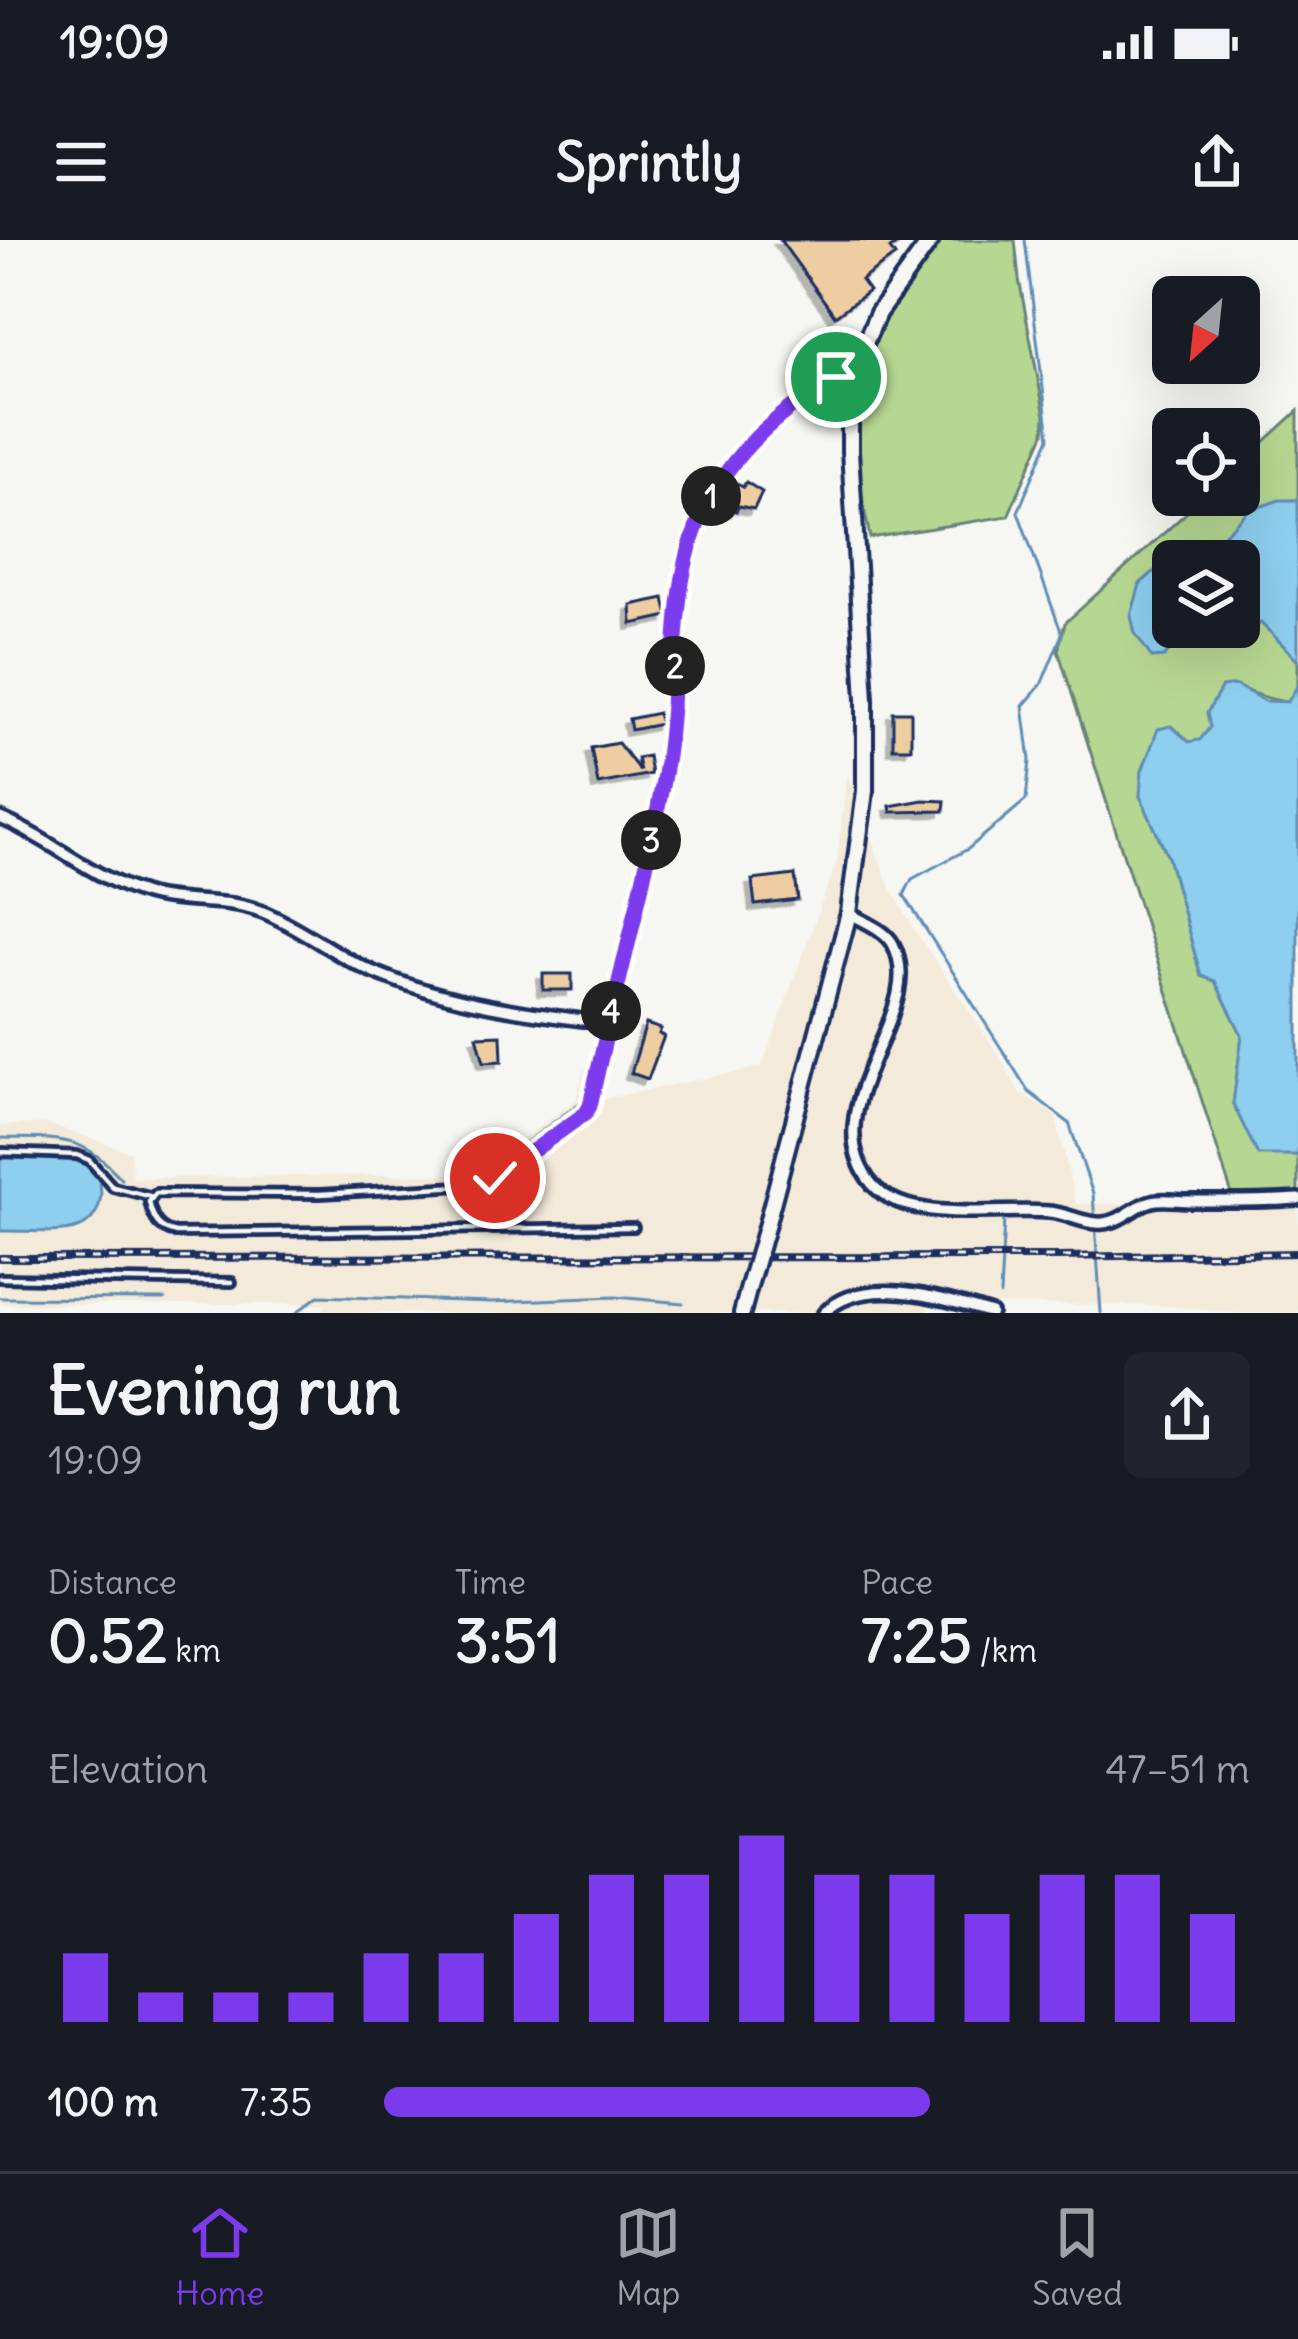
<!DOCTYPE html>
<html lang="en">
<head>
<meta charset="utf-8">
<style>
  :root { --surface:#171b24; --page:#20242c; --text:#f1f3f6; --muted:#9ea1a6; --line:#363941; --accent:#7c3aed }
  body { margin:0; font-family:Delius,sans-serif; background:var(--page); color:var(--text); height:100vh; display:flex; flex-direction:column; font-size:45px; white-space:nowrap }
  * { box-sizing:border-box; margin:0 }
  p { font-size:39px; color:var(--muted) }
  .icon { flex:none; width:66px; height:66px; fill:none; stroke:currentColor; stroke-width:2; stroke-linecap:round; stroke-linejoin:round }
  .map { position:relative; height:1073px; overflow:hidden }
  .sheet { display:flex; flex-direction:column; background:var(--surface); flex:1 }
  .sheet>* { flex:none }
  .needle { width:78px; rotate:207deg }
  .fabs { position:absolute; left:1152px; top:36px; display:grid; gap:24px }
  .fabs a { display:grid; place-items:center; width:108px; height:108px; border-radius:18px; background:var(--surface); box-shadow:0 12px 48px #0002; font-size:60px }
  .pin { position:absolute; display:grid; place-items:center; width:102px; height:102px; color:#fff; margin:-51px; border:6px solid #fff; border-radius:50%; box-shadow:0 3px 12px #0007 }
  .km { position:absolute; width:60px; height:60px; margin:-30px; border-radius:50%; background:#222; color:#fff; font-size:33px; line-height:60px; text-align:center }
  .round { display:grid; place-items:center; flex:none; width:126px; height:126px; border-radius:18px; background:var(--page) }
  .headline { display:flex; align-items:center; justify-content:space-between; height:204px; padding:0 48px }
  h1 { font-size:66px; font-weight:700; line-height:90px }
  .stats { display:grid; grid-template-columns:repeat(3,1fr); gap:18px; height:204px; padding:12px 48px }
  .stats div { display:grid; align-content:center }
  .stats b { font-size:60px; font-weight:700 }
  .stats small { font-size:33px; font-weight:400 }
  .stats p { font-size:33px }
  .chart { height:336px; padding:24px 48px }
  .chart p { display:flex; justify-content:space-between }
  .chart svg { width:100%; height:216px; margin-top:12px; stroke:var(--accent); stroke-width:6 }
  ul { padding:0 48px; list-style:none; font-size:39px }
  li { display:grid; grid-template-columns:192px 144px 1fr; align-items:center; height:90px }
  li i { height:30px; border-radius:15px; background:var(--accent) }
  .status { display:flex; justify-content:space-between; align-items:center; height:84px; padding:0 60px; background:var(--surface); direction:ltr }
  .status svg { height:33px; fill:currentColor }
  header { display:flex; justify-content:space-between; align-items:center; height:156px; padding:0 48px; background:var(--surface); font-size:54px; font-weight:700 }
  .menu { display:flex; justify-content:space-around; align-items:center; height:168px; border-top:3px solid var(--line); background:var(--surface); font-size:33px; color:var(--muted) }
  .menu a { display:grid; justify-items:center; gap:6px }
  .menu .on { color:var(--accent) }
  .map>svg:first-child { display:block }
  .built { fill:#f4ead9 }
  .green { fill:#b6d791; stroke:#688378; stroke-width:3 }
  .water { fill:#8eceef; stroke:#608eb5; stroke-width:3 }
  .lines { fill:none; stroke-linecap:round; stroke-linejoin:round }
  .stream { stroke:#608eb5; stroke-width:3 }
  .building { fill:#eecda0; stroke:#1b2f5e; stroke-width:3; filter:url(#shadow) }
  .lane-casing { stroke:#1b2f5e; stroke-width:14 }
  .street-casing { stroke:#1b2f5e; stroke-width:18 }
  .secondary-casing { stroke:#1b2f5e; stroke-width:22 }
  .lane { stroke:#f6f6f2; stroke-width:4.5 }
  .street { stroke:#f6f6f2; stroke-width:9 }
  .secondary { stroke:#f6f6f2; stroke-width:14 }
  .rail-casing { stroke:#1b2f5e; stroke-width:8 }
  .rail { stroke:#f6f6f2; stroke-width:3; stroke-dasharray:9; stroke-linecap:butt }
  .secondary-bridge-casing { stroke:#1b2f5e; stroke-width:22; stroke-linecap:butt }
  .secondary-bridge { stroke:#f6f6f2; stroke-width:14 }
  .route-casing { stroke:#fff; stroke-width:24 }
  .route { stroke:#7c3aed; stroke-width:15 }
</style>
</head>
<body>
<div class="status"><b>19:09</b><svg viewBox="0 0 49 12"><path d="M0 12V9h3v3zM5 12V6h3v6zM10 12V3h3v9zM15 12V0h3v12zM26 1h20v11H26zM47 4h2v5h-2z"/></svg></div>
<header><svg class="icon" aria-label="menu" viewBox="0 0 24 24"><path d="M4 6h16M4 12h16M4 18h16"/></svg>Sprintly<svg class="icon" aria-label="share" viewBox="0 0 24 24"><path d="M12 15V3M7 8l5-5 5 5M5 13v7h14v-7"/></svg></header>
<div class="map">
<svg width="1298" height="1073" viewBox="0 0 1298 1073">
  <defs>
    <filter id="shadow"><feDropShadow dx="-5.5" dy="5.5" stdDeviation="0" flood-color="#0004"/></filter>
  </defs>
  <rect width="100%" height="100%" fill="#f6f6f2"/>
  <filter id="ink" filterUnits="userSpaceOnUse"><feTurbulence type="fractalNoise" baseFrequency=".00833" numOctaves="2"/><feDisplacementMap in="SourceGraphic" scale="24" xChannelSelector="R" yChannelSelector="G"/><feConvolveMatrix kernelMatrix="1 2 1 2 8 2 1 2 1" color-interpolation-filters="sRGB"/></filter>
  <g filter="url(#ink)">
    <!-- built -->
    <path class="built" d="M847,533L889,645L915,691L1000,817L1019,852L1055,876L1076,964L1298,965V1073H1237L1156,1065L928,1064L927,1073H321L325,1064H0V886L45,883L130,912L133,938L473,934L576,860L584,829L592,833L598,860L762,827L837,621Z"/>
    <!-- green -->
    <path class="green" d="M939,0H1015L1019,39L1045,176L1044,194L1008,276L870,298C861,248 844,189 855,138C865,92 910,36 939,0Z
      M1298,171V260C1256,260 1236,283 1208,311L1173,315L1140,344L1177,403L1178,387H1221L1236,398L1261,383L1298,420V445L1288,462C1262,461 1243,444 1222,447L1208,473L1211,487L1200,500L1189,502L1179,492L1159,489L1142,531L1140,556L1168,617L1201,736L1215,741L1242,795L1233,864L1258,914L1298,915V956L1234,961L1058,410L1065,383L1206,255H1239V225Z"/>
    <!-- water -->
    <path class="water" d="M1279,260H1298V420L1261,383L1236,398L1221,387H1239V321H1173V387H1178L1177,403L1164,417L1152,418L1135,393L1131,376L1140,344L1173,315L1208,311L1248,271Z
      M1235,445L1265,461L1288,462L1298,445V915H1258L1233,864L1242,795L1215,741L1201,736L1168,617L1140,556L1142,531L1158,489L1171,486L1189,502L1200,500L1210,487L1207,473L1222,447Z
      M39,917C54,918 75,915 87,924C109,939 104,979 78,988C57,995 23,990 0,991V918Z"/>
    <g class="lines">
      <!-- stream -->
      <path class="stream" d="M1025,0L1049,198L1018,272L1062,394L1041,445L1023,466L1030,520L1026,560L968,609L912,639L904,655L1029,852L1069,883L1093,954L1101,1073
        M0,898C56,899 83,893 121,939
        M491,928L584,860L600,789
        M1000,1055L1004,979
        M0,1058L165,1059
        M296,1073L318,1056L491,1062L615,1057L683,1063"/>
    </g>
    <!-- building -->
    <path class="building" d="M780,0H903L890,9L895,16L861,40L869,51L835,76Z
      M746,242L762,252L754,269L739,266L736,271L727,267L737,244L743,247Z
      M664,358L668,376L632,384L631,365Z
      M893,472H911V508H893Z
      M658,473L661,484L631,490L629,479Z
      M618,503L640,531L637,518L648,516L651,534L598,544L591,508Z
      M923,560L945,561L944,571L891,572L890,566Z
      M795,635L798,660L755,665L752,640Z
      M543,734H572V750H543Z
      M646,784L661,789L659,794L664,796L648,839L631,833Z
      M501,795L502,821L484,822L477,796Z"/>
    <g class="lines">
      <defs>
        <path id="lane" d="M590,866L495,938L479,945L320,954L156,953L149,962C153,979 158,989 176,993L634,987
          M0,912L77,915L89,920L113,947L153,957
          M0,1038L232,1042"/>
        <path id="street" d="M0,578C51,599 92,638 146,654C184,665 226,657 263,672C303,688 336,717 376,733C449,763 530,774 608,783
          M849,673C862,681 886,690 893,704C929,772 815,863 868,939C901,987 998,967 1049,972C1067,973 1085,985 1103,983C1122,982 1135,965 1152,961C1163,958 1178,961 1189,961C1225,961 1262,962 1298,959
          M590,866C615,749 649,634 666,516C679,436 668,346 703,272C732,210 780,173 836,137L850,138
          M824,1073C864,1033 942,1058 991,1073"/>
        <path id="secondary" d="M766,987L849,673L865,551V459L850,211V138L878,73L931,0
          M742,1073L750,1043"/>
      </defs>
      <!-- lane casing -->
      <use href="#lane" class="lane-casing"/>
      <!-- street casing -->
      <use href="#street" class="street-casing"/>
      <!-- secondary casing -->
      <use href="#secondary" class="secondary-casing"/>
      <!-- lane -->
      <use href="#lane" class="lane"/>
      <!-- street -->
      <use href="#street" class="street"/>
      <!-- secondary -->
      <use href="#secondary" class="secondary"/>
      <defs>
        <path id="rail" d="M0,1018L1058,1017L1298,1013"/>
      </defs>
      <!-- rail casing -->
      <use href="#rail" class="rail-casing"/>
      <!-- rail -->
      <use href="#rail" class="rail"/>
      <defs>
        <path id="secondary-bridge" d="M750,1043L766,987"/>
      </defs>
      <!-- secondary-bridge casing -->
      <use href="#secondary-bridge" class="secondary-bridge-casing"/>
      <!-- secondary-bridge -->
      <use href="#secondary-bridge" class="secondary-bridge"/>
    </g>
  </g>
  <g class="lines" filter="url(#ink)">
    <defs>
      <path id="route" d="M495,938L586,873L590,866C615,749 649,634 667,516C679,436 668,346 703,272C732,210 779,173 836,137"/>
    </defs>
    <!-- route casing -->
    <use href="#route" class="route-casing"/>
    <!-- route -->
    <use href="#route" class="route"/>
  </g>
</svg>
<div class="fabs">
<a><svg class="needle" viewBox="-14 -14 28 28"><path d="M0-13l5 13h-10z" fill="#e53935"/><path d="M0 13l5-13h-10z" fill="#9ea1a6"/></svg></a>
<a><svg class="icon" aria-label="locate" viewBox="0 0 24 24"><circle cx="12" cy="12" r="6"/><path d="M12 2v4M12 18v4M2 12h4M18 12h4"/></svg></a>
<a><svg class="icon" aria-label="layers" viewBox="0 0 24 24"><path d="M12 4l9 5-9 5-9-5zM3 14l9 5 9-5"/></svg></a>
</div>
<div class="pin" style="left:836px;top:137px;background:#1e9e55"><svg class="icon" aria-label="arrive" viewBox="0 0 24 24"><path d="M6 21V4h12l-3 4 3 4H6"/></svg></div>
<div class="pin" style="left:495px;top:938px;background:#d93025"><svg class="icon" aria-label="check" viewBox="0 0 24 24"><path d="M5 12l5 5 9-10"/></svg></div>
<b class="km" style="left:711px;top:256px">1</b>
<b class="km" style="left:675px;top:426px">2</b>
<b class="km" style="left:651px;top:600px">3</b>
<b class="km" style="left:611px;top:771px">4</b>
</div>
<section class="sheet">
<div class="headline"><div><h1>Evening run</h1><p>19:09</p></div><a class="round"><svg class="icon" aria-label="share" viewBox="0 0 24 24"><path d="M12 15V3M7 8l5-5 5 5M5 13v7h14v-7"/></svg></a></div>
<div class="stats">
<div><p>Distance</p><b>0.52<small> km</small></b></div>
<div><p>Time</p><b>3:51</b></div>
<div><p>Pace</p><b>7:25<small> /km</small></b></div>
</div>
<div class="chart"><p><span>Elevation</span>47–51 m</p>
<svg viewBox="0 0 160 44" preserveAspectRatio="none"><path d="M5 44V30M15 44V38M25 44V38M35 44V38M45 44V30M55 44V30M65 44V22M75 44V14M85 44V14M95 44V6M105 44V14M115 44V14M125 44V22M135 44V14M145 44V14M155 44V22"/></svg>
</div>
<ul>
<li><b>100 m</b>7:35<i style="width:63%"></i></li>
</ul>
</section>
<nav class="menu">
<a class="on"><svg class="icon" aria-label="home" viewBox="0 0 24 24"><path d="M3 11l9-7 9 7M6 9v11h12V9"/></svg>Home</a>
<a><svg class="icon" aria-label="map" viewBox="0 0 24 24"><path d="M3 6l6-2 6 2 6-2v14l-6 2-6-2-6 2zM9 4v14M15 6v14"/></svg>Map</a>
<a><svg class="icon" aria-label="saved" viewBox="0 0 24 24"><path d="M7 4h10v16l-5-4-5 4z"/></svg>Saved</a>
</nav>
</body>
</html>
